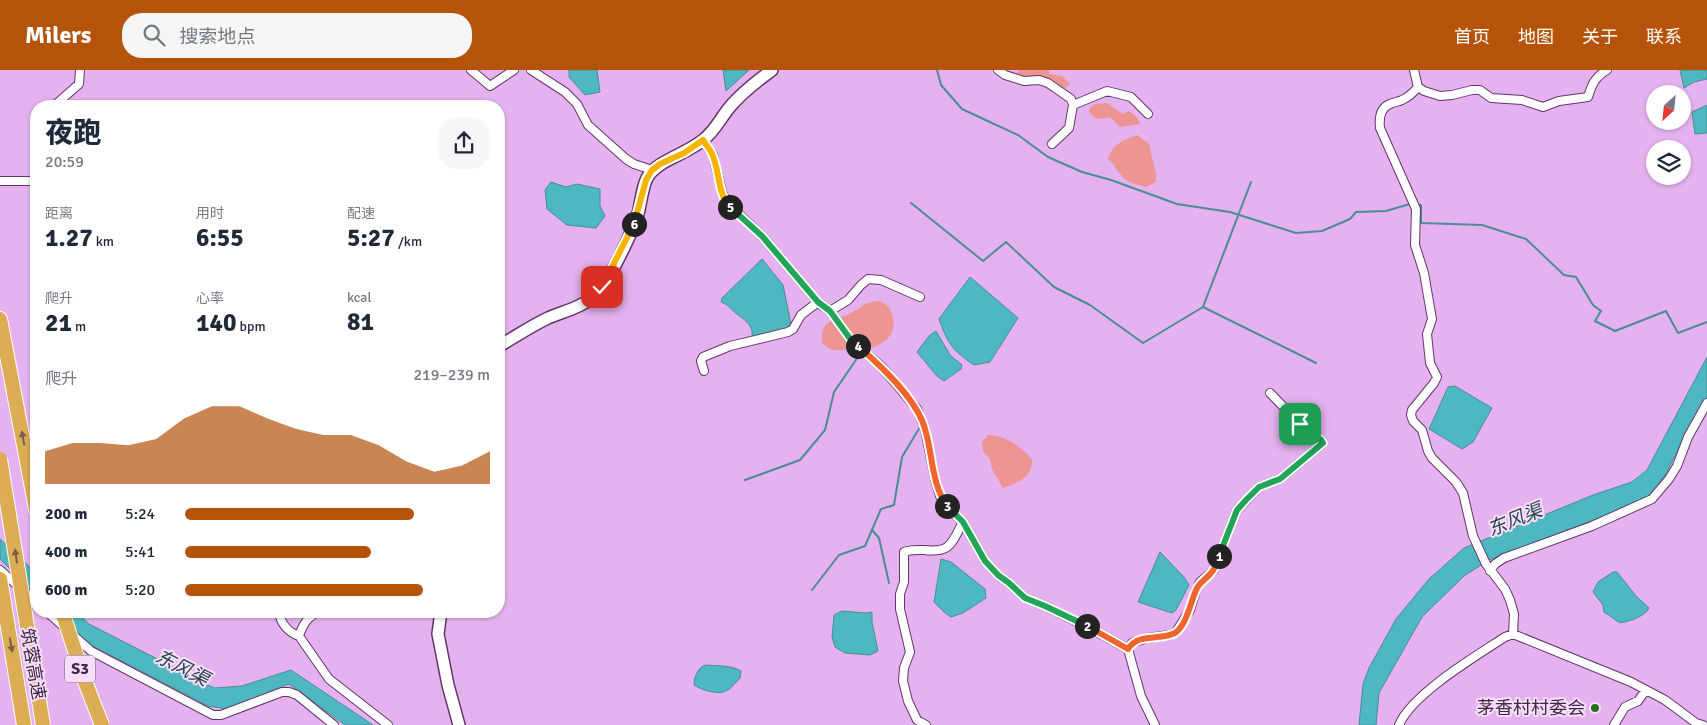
<!DOCTYPE html>
<html lang="zh">
<head>
<meta charset="utf-8">
<style>
  :root { --surface:#fff; --page:#f6f6f7; --text:#1f2937; --muted:#747a83; --accent:#b45309 }
  body { margin:0; font-family:Signika,"Noto Sans SC",sans-serif; background:var(--page); color:var(--text); height:100vh; display:flex; flex-direction:column; font-size:19px; white-space:nowrap }
  * { box-sizing:border-box; margin:0 }
  p { font-size:16px; color:var(--muted) }
  .icon { flex:none; width:28px; height:28px; fill:none; stroke:currentColor; stroke-width:2; stroke-linecap:round; stroke-linejoin:round }
  .map { position:relative; flex:1; overflow:hidden }
  .drawer { position:absolute; left:30px; top:30px; width:475px; height:518px; display:flex; flex-direction:column; background:var(--surface); border-radius:20px; box-shadow:0 1px 4px #0004 }
  .drawer>* { flex:none }
  .needle { width:32px; rotate:207deg }
  .buttons { position:absolute; left:1646px; top:15px; display:grid; gap:10px }
  .buttons a { display:grid; place-items:center; width:45px; height:45px; border-radius:50%; background:var(--surface); box-shadow:0 1px 4px #0004; font-size:25px }
  .pin { position:absolute; display:grid; place-items:center; width:42px; height:42px; color:#fff; margin:-21px; border-radius:10px; box-shadow:0 2px 8px #0006 }
  .km { position:absolute; width:25px; height:25px; margin:-12px; border-radius:50%; background:#222; color:#fff; font-size:14px; line-height:25px; text-align:center }
  .round { display:grid; place-items:center; flex:none; width:52px; height:52px; border-radius:20px; background:var(--page) }
  .headline { display:flex; align-items:center; justify-content:space-between; height:85px; padding:0 15px }
  h1 { font-size:28px; font-weight:800; line-height:38px }
  .figures { display:grid; grid-template-columns:repeat(3,1fr); gap:8px; height:85px; padding:5px 15px }
  .figures div { display:grid; align-content:center }
  .figures b { font-size:25px; font-weight:800 }
  .figures small { font-size:14px; font-weight:400 }
  .figures p { font-size:14px }
  .chart { height:140px; padding:10px 15px }
  .chart p { display:flex; justify-content:space-between }
  .chart svg { width:100%; height:90px; margin-top:5px; fill:var(--accent); opacity:.7 }
  ul { padding:0 15px; list-style:none; font-size:16px }
  li { display:grid; grid-template-columns:80px 60px 1fr; align-items:center; height:38px }
  li i { height:12px; border-radius:6px; background:var(--accent) }
  header { display:flex; align-items:center; gap:30px; box-sizing:border-box; height:70px; padding:0 25px; background:var(--accent); color:#fff }
  header strong { font-size:24px }
  nav { display:flex; gap:28px; margin-inline-start:auto; font-size:18px }
  .search { width:350px; height:45px; background:var(--page); display:flex; align-items:center; gap:12px; box-sizing:border-box; padding:0 18px; border-radius:20px; color:var(--muted); font-size:19px }
  .map>svg:first-child { display:block }
  .green { fill:#ec9593 }
  .water { fill:#4db8bf; stroke:#488d99 }
  .lines { fill:none; stroke-linecap:round; stroke-linejoin:round }
  .stream { stroke:#488d99; stroke-width:2 }
  .street-casing { stroke:#61366a; stroke-width:10 }
  .secondary-casing { stroke:#61366a; stroke-width:14 }
  .highway-casing { stroke:#fff; stroke-width:16 }
  .street { stroke:#fff; stroke-width:8 }
  .secondary { stroke:#fff; stroke-width:11 }
  .highway { stroke:#dcad55; stroke-width:14 }
  .highway-bridge-casing { stroke:#fff; stroke-width:16; stroke-linecap:butt }
  .highway-bridge { stroke:#dcad55; stroke-width:14 }
  .oneway { fill:#7d5e49 }
  .split-1-casing { stroke:#fff; stroke-width:10 }
  .split-2-casing { stroke:#fff; stroke-width:10 }
  .split-3-casing { stroke:#fff; stroke-width:10 }
  .split-4-casing { stroke:#fff; stroke-width:10 }
  .split-5-casing { stroke:#fff; stroke-width:10 }
  .split-6-casing { stroke:#fff; stroke-width:10 }
  .split-7-casing { stroke:#fff; stroke-width:10 }
  .split-1 { stroke:#22a559; stroke-width:6 }
  .split-2 { stroke:#f0652b; stroke-width:6 }
  .split-3 { stroke:#22a559; stroke-width:6 }
  .split-4 { stroke:#f0652b; stroke-width:6 }
  .split-5 { stroke:#22a559; stroke-width:6 }
  .split-6 { stroke:#f5b400; stroke-width:6 }
  .split-7 { stroke:#f5b400; stroke-width:6 }
  .poi-dot { fill:#28741a; stroke:#f8defc; stroke-width:2 }
  .labels { text-anchor:middle; dominant-baseline:central; stroke-width:4; stroke-linejoin:round; paint-order:stroke }
  .shield { fill:#f8defc; stroke:#755f79; stroke-width:1 }
  .shield-label { font-size:16px; font-weight:bold; fill:#3d2941 }
  .street-label { font-size:18px; fill:#3d2941; stroke:#f8defc }
  .poi-label { font-size:18px; fill:#3d2941; stroke:#f8defc; text-anchor:end }
  .water-label { font-size:19px; font-style:italic; fill:#264649; stroke:#f8defc }
</style>
</head>
<body>
<header>
<strong>Milers</strong>
<div class="search"><svg class="icon" aria-label="search" viewBox="0 0 24 24"><circle cx="10" cy="10" r="6"/><path d="M15 15l6 6"/></svg>搜索地点</div>
<nav><a>首页</a><a>地图</a><a>关于</a><a>联系</a></nav>
</header>
<div class="map">
<svg width="1707" height="655" viewBox="0 0 1707 655">
  <rect width="100%" height="100%" fill="#e5b2ef"/>
  <!-- green -->
  <path class="green" d="M1019,0H1049V4L1062,6L1070,14C1051,30 1048,17 1032,10C1027,8 1021,7 1017,5Z
    M1107,33L1123,44L1128,41C1134,44 1138,47 1140,54L1120,57L1110,47C1101,49 1094,51 1089,41C1092,32 1099,34 1107,33Z
    M1137,65L1149,74L1156,104V112L1146,117C1138,115 1126,112 1121,105C1116,99 1114,94 1108,89C1112,74 1124,70 1137,65Z
    M880,231C893,236 899,256 888,268C885,272 876,276 871,278C865,280 858,278 851,279C839,280 832,283 822,273C821,247 834,252 851,243C865,236 861,233 880,231Z
    M988,365C1004,365 1023,377 1032,390C1033,407 1018,413 1003,418L992,399L990,389L983,381L982,372Z"/>
  <!-- water -->
  <path class="water" d="M569,0H597L600,22L585,25L569,7Z
    M723,0H749L726,21Z
    M1680,0H1707V9L1694,12L1684,18Z
    M1707,35V63L1695,64L1692,42Z
    M551,112L566,117L577,114L600,119V136L605,146L596,158L567,155L547,139L545,120Z
    M762,189L783,215L791,254L788,259L755,268L752,267C754,256 745,250 737,244C730,239 731,236 721,232L722,228Z
    M970,207L1018,248L990,292L974,295C952,280 948,274 939,249Z
    M936,261L950,285L962,295L961,299L944,311L937,306L917,282L929,266Z
    M1707,287V327L1686,363L1667,402L1648,429L1489,490L1464,506L1422,547L1379,623L1376,655H1359L1363,614L1369,598L1396,549L1429,509L1464,478L1593,425L1632,412L1647,400Z
    M1455,316L1492,338L1473,372L1462,379L1429,359L1448,317Z
    M0,469L36,503V525L0,489Z
    M1160,482L1184,507L1189,515L1176,540L1172,543L1138,532Z
    M941,489L951,492L985,519L986,528L963,543L951,547L944,542L934,532Z
    M1613,502H1617L1636,526L1649,538C1644,547 1630,551 1620,553L1604,542L1603,535L1593,522L1598,512Z
    M53,541H76L89,554L214,618L242,616L291,600L373,655H345L289,614L227,639L208,636L87,573Z
    M842,541L866,543L872,542V552L878,581L870,585L845,583L835,577L832,567L834,545Z
    M706,595C717,596 731,595 741,601L740,608C736,612 732,617 728,620C719,626 702,620 694,615C694,607 698,597 706,595Z"/>
  <g class="lines">
    <!-- stream -->
    <path class="stream" d="M937,0L941,15L962,39L1018,65L1048,87L1082,102L1111,110L1177,134L1230,142L1296,163L1322,161L1350,149L1356,142L1386,141L1410,134
      M911,133L983,191L1006,172L1054,217L1090,235L1143,273L1203,237L1251,112
      M1418,135H1421V153L1482,155L1526,169L1564,205L1576,207L1593,235L1601,241L1595,251L1615,261L1666,241L1678,263L1707,252
      M1203,237L1316,293
      M817,238L826,242
      M858,280L878,300L898,322
      M745,410L800,390L825,360L834,322L860,284
      M872,460L879,468L889,513
      M812,520L839,485L865,476L881,439L894,435L902,387L920,357"/>
    <defs>
      <path id="street" d="M471,0L490,16L514,0
        M531,0L565,22L577,34L588,55L626,89L634,94L652,100
        M998,0L1005,5L1024,11L1039,10L1048,13L1071,29L1073,35L1069,58L1052,74
        M1414,0L1418,17L1424,21L1440,26L1452,25L1472,20H1480L1491,28L1522,30L1543,37L1559,31L1588,27C1592,14 1595,7 1607,0
        M1418,17C1413,23 1409,27 1402,30C1398,32 1394,32 1390,34C1380,38 1379,49 1380,58L1416,139L1415,175L1424,203L1432,249L1427,264L1430,293L1437,307L1434,313L1412,340L1411,345L1413,351L1422,360L1428,381L1432,388L1456,412L1463,423L1473,466L1486,494L1505,519L1510,530L1514,544L1513,564L1631,612L1665,630L1696,653L1703,655
        M1073,35L1107,21L1131,27L1148,44
        M54,36L79,14L80,0
        M703,70L713,85L722,122L727,133L762,166L818,232L830,241L851,270L882,297L917,339L925,359L935,409L940,426L949,439L963,452L985,491L998,505L1009,513L1025,528L1045,536L1090,558L1128,579L1141,626L1155,655
        M0,111H36
        M830,241L848,230L861,215L868,209L881,210L920,227
        M704,301L701,291L703,287L730,276L788,262L793,259L801,245L818,232
        M0,500L36,532
        M1490,501L1495,494L1504,488L1592,456L1652,429L1669,409L1677,396L1688,367L1707,333
        M46,541L91,581L213,645H221L282,622H289L297,625L334,655
        M279,541C280,553 288,562 299,566L329,609L388,655
        M299,566C303,554 308,546 320,541
        M1128,579L1132,573L1147,568L1170,565L1176,562L1190,540L1196,520L1200,512L1213,501L1237,440L1259,417L1280,409L1323,373L1321,370L1300,354L1270,323
        M926,655L917,650L908,631L903,611L904,598L910,582L900,539V524L904,512V482C911,479 916,480 924,480C951,483 951,474 963,452
        M1399,655C1412,624 1476,586 1505,567L1513,564
        M1614,655L1625,637L1638,631L1646,620"/>
      <path id="secondary" d="M499,276C515,267 531,256 548,248C565,241 582,237 596,225C608,213 633,161 638,144C641,133 642,118 647,108C657,90 687,84 703,70C715,61 720,49 729,38C741,23 757,11 772,0
        M441,541L438,564L448,615L459,655"/>
      <path id="highway" d="M0,249L36,439
        M0,509L24,655"/>
    </defs>
    <!-- street casing -->
    <use href="#street" class="street-casing"/>
    <!-- secondary casing -->
    <use href="#secondary" class="secondary-casing"/>
    <!-- highway casing -->
    <use href="#highway" class="highway-casing"/>
    <!-- street -->
    <use href="#street" class="street"/>
    <!-- secondary -->
    <use href="#secondary" class="secondary"/>
    <!-- highway -->
    <use href="#highway" class="highway"/>
    <defs>
      <path id="highway-bridge" d="M0,389L43,655
        M62,541L84,609L102,655"/>
    </defs>
    <!-- highway-bridge casing -->
    <use href="#highway-bridge" class="highway-bridge-casing"/>
    <!-- highway-bridge -->
    <use href="#highway-bridge" class="highway-bridge"/>
  </g>
  <!-- one-way arrows -->
  <defs><path id="oneway-solid" d="M-6-.8H1V-3.2L6.5 0L1 3.2V.8H-6Z" transform="scale(1.25)"/></defs>
  <g class="oneway">
    <use href="#oneway-solid" transform="translate(23 368) rotate(-100)"/>
    <use href="#oneway-solid" transform="translate(16 486) rotate(-99)"/>
    <use href="#oneway-solid" transform="translate(11 575) rotate(80)"/>
  </g>
  <g class="lines">
    <defs>
      <path id="split-1" d="M1219,486L1237,440L1246,430L1259,417L1280,409L1323,373L1321,370L1300,354"/>
      <path id="split-2" d="M1087,556L1128,579C1139,562 1160,571 1175,563C1187,555 1191,530 1197,518C1201,511 1206,509 1211,503C1215,499 1217,492 1219,486"/>
      <path id="split-3" d="M947,436L963,452L985,491L998,505L1009,513L1025,528L1045,536L1087,556"/>
      <path id="split-4" d="M858,276C881,296 917,329 925,359C933,385 931,413 947,436"/>
      <path id="split-5" d="M730,137L762,166L818,232L830,241L851,270L858,276"/>
      <path id="split-6" d="M634,154L646,110L652,100L660,94L684,83L703,70C706,75 710,79 712,84C720,101 717,123 730,137"/>
      <path id="split-7" d="M602,217L634,154"/>
    </defs>
    <!-- split-1 casing -->
    <use href="#split-1" class="split-1-casing"/>
    <!-- split-2 casing -->
    <use href="#split-2" class="split-2-casing"/>
    <!-- split-3 casing -->
    <use href="#split-3" class="split-3-casing"/>
    <!-- split-4 casing -->
    <use href="#split-4" class="split-4-casing"/>
    <!-- split-5 casing -->
    <use href="#split-5" class="split-5-casing"/>
    <!-- split-6 casing -->
    <use href="#split-6" class="split-6-casing"/>
    <!-- split-7 casing -->
    <use href="#split-7" class="split-7-casing"/>
    <!-- split-1 -->
    <use href="#split-1" class="split-1"/>
    <!-- split-2 -->
    <use href="#split-2" class="split-2"/>
    <!-- split-3 -->
    <use href="#split-3" class="split-3"/>
    <!-- split-4 -->
    <use href="#split-4" class="split-4"/>
    <!-- split-5 -->
    <use href="#split-5" class="split-5"/>
    <!-- split-6 -->
    <use href="#split-6" class="split-6"/>
    <!-- split-7 -->
    <use href="#split-7" class="split-7"/>
  </g>
  <!-- markers -->
  <circle class="poi-dot" cx="1595" cy="638" r="5"/>
  <g class="labels">
    <!-- shield labels -->
    <rect class="shield" x="65" y="585.5" width="30" height="27" rx="4"/>
    <g class="shield-label">
      <text x="80" y="599">S3</text>
    </g>
    <!-- street labels -->
    <g class="street-label">
      <text transform="translate(33 594) rotate(80)">筑蓉高速</text>
    </g>
    <!-- poi labels -->
    <g class="poi-label">
      <text x="1585" y="638">茅香村村委会</text>
    </g>
    <!-- water labels -->
    <g class="water-label">
      <text transform="translate(1515 450) rotate(-22)">东风渠</text>
      <text transform="translate(182 598) rotate(27)">东风渠</text>
    </g>
  </g>
</svg>
<div class="buttons">
<a><svg class="needle" viewBox="-14 -14 28 28"><path d="M0-13l5 13h-10z" fill="#e53935"/><path d="M0 13l5-13h-10z" fill="#747a83"/></svg></a>
<a><svg class="icon" aria-label="layers" viewBox="0 0 24 24"><path d="M12 4l9 5-9 5-9-5zM3 14l9 5 9-5"/></svg></a>
</div>
<div class="pin" style="left:1300px;top:354px;background:#1e9e55"><svg class="icon" aria-label="arrive" viewBox="0 0 24 24"><path d="M6 21V4h12l-3 4 3 4H6"/></svg></div>
<div class="pin" style="left:602px;top:217px;background:#d93025"><svg class="icon" aria-label="check" viewBox="0 0 24 24"><path d="M5 12l5 5 9-10"/></svg></div>
<b class="km" style="left:1219px;top:486px">1</b>
<b class="km" style="left:1087px;top:556px">2</b>
<b class="km" style="left:947px;top:436px">3</b>
<b class="km" style="left:858px;top:276px">4</b>
<b class="km" style="left:730px;top:137px">5</b>
<b class="km" style="left:634px;top:154px">6</b>
<section class="drawer">
<div class="headline"><div><h1>夜跑</h1><p>20:59</p></div><a class="round"><svg class="icon" aria-label="share" viewBox="0 0 24 24"><path d="M12 15V3M7 8l5-5 5 5M5 13v7h14v-7"/></svg></a></div>
<div class="figures">
<div><p>距离</p><b>1.27<small> km</small></b></div>
<div><p>用时</p><b>6:55</b></div>
<div><p>配速</p><b>5:27<small> /km</small></b></div>
</div>
<div class="figures">
<div><p>爬升</p><b>21<small> m</small></b></div>
<div><p>心率</p><b>140<small> bpm</small></b></div>
<div><p>kcal</p><b>81</b></div>
</div>
<div class="chart"><p><span>爬升</span>219–239 m</p>
<svg viewBox="0 0 160 44" preserveAspectRatio="none"><path d="M0 44V28L10 24L20 24L30 25L40 22L50 12L60 6L70 6L80 12L90 17L100 20L110 20L120 25L130 33L140 38L150 35L160 28V44z"/></svg>
</div>
<ul>
<li><b>200 m</b>5:24<i style="width:75%"></i></li>
<li><b>400 m</b>5:41<i style="width:61%"></i></li>
<li><b>600 m</b>5:20<i style="width:78%"></i></li>
</ul>
</section>
</div>
</body>
</html>
